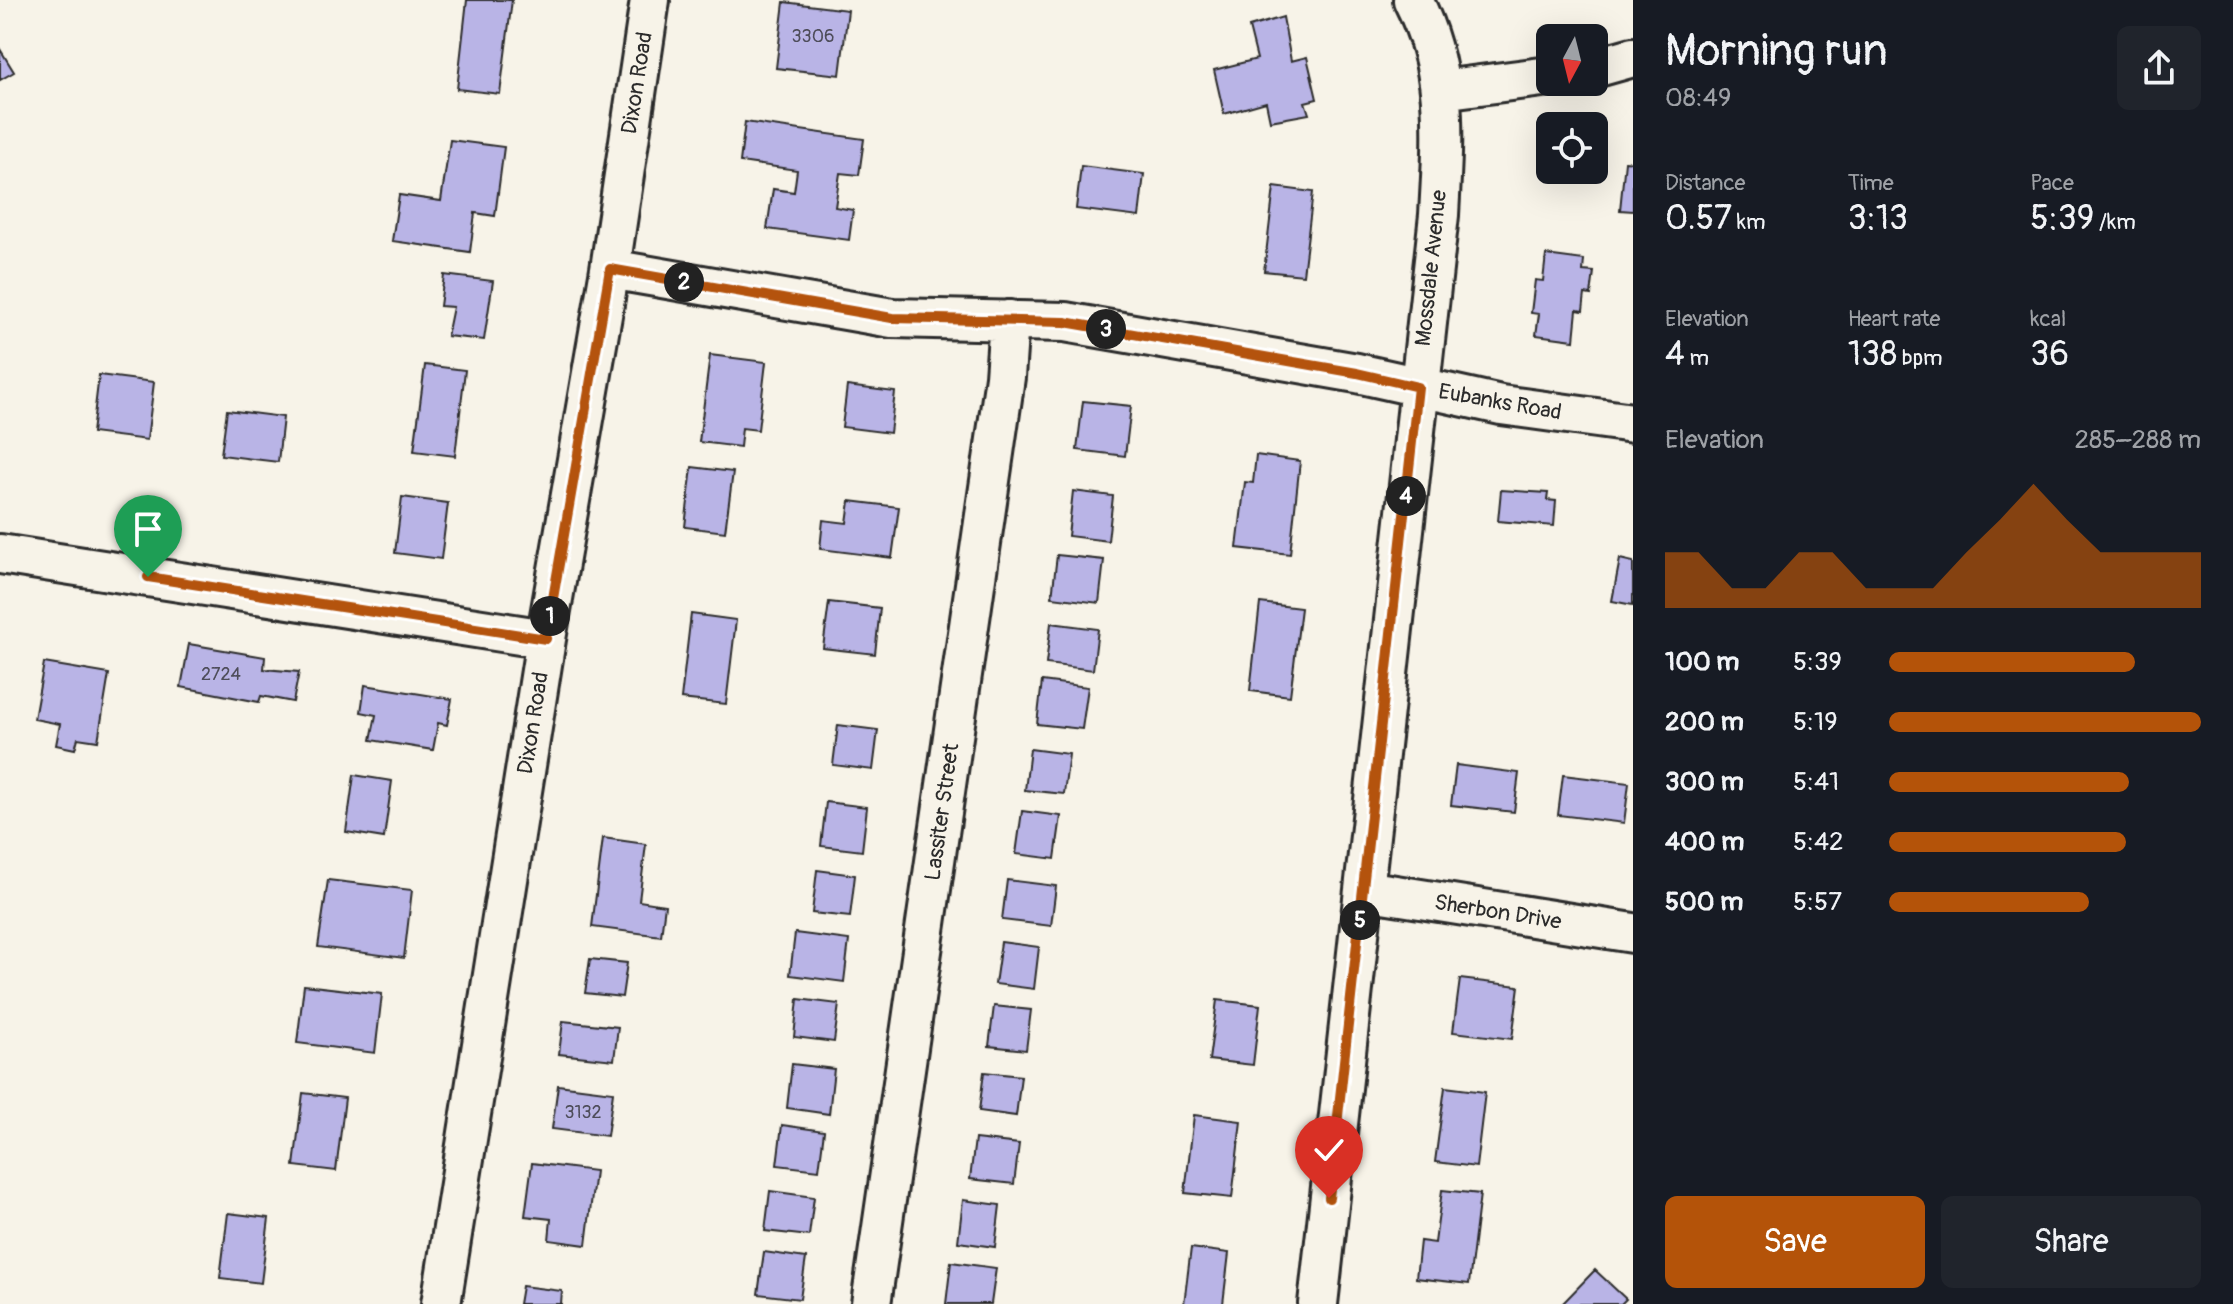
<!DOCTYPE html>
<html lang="en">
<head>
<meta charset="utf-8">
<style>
  :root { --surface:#171b24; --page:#20242c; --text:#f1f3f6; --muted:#9ea1a6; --accent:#b45309 }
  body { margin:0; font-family:Pangolin,sans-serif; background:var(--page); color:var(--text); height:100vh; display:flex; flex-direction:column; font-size:30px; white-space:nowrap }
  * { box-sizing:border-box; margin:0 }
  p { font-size:26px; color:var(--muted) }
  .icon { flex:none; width:44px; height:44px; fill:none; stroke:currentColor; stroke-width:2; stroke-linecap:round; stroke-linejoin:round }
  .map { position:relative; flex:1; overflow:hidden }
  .side { display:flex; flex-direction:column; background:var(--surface); width:600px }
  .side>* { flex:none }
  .needle { width:52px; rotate:187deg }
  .buttons { position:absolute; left:1536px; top:24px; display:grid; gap:16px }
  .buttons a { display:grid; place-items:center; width:72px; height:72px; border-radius:12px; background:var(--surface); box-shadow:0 8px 32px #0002; font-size:40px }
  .pin { position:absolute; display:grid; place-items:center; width:68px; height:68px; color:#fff; margin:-82px -34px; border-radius:50% 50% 50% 0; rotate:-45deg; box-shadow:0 0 8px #0007 }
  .pin .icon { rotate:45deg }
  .km { position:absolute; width:40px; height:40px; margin:-20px; border-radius:50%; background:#222; color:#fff; font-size:22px; line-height:40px; text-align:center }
  .round { display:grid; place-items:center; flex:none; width:84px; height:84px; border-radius:12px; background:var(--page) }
  .head { display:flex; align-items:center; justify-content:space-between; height:136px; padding:0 32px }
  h1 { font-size:44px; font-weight:600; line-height:60px }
  .stats { display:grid; grid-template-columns:repeat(3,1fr); gap:12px; height:136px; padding:8px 32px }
  .stats div { display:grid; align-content:center }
  .stats b { font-size:34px; font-weight:600 }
  .stats small { font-size:22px; font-weight:400 }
  .stats p { font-size:22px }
  .chart { height:224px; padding:16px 32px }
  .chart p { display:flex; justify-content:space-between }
  .chart svg { width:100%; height:144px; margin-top:8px; fill:var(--accent); opacity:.7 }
  .cta { display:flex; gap:16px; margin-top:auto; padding:16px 32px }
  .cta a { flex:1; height:92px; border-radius:12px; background:var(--accent); color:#fff; font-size:32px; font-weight:600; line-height:92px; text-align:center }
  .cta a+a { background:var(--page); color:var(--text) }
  ul { padding:0 32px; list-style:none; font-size:26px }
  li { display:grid; grid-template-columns:128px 96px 1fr; align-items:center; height:60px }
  li i { height:20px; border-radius:10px; background:var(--accent) }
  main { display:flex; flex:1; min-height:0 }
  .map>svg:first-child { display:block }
  .building { fill:#b9b4e6; stroke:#2b2b2b; stroke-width:2 }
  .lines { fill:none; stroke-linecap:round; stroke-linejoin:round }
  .minor-casing { stroke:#2b2b2b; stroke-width:44 }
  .minor { stroke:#f7f3e8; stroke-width:38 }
  .route-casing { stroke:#fff; stroke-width:16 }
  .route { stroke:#b45309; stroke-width:10 }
  .labels { text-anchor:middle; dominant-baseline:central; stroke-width:7; stroke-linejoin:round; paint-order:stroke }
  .number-label { font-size:18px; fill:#4e4d5a }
  .street-label { font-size:22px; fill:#2b2b2b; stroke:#f7f3e8 }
</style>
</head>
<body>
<main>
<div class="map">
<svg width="1633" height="1304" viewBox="0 0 1633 1304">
  <rect width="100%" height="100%" fill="#f7f3e8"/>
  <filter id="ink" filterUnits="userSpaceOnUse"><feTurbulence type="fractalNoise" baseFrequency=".0125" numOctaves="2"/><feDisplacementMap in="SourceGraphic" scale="16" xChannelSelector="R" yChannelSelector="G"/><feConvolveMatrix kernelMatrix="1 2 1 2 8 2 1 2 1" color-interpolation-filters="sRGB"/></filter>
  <g filter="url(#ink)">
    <!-- building -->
    <path class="building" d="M467,0H512L500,94L457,89Z
      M784,2L848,10L840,75L776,68Z
      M1283,17L1291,61L1307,57L1317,99L1305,102L1309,114L1270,121L1266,102L1224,114L1214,70L1257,59L1249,27Z
      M0,49L14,72L0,80Z
      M745,122L864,139L859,175L840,173L835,207L853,210L849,240L767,229L773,189L794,192L797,170L740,162Z
      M450,140L504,147L495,216L475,213L470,252L392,241L399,195L441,201Z
      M1625,161L1633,162V211L1620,210Z
      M1081,166L1144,174L1139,217L1076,209Z
      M1274,187L1313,192L1303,275L1264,271Z
      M1546,255L1584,260L1583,271L1594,272L1591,295L1585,294L1583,311L1577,310L1574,340L1536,335L1539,314L1531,313L1535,280L1543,281Z
      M444,275L493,281L484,340L447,336L453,307L440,306Z
      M710,355L766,362L758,430L742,428L740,447L699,442Z
      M425,365L465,370L455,456L414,451Z
      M99,375L154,382L147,440L92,433Z
      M847,386L895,392L890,433L842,427Z
      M1083,401L1131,406L1125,456L1077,450Z
      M227,410L283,417L278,462L221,455Z
      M1256,455L1300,461L1290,554L1237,548L1245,482L1253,483Z
      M692,467L733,472L725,532L685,527Z
      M1501,490L1548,493L1547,500L1556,501L1554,526L1498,521Z
      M1073,491L1113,496L1108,541L1068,536Z
      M402,497L448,503L441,559L395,553Z
      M850,501L899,507L892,558L820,549L823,520L847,523Z
      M1057,555L1104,560L1099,603L1052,597Z
      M1620,559L1633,562V605L1612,601Z
      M829,602L880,608L875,654L823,648Z
      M1260,603L1301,608L1290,696L1250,691Z
      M691,614L736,620L726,704L681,699Z
      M1051,623L1098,629L1093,670L1046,664Z
      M189,644L265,657L264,669L299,672L293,702L261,696L259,702L181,687Z
      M44,663L109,674L98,741L78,738L75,749L56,745L60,724L34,719Z
      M1042,681L1088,687L1082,729L1037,724Z
      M365,685L452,699L447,725L438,723L433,750L371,740L376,715L361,712Z
      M838,725L878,730L873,770L833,765Z
      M1030,749L1069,754L1064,794L1025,790Z
      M1456,765L1519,773L1514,812L1451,805Z
      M354,775L392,781L384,838L346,832Z
      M1563,775L1629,783L1624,823L1558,815Z
      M826,802L867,807L862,851L821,846Z
      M1022,811L1061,816L1055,859L1016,854Z
      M603,838L646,844L639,901L665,905L661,936L592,927Z
      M817,870L855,875L850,917L812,913Z
      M328,880L412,890L404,958L318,947Z
      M1007,880L1056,886L1051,926L1002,920Z
      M795,933L849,940L844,982L790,975Z
      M1001,942L1039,947L1034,989L995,984Z
      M590,959L627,963L622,997L585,993Z
      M1460,979L1519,986L1512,1039L1453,1032Z
      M304,985L382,994L375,1053L297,1043Z
      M798,999L839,1004L834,1042L794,1037Z
      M1217,1000L1260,1005L1253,1065L1209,1060Z
      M994,1006L1031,1010L1026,1050L989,1046Z
      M563,1021L618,1027L614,1060L559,1054Z
      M792,1064L834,1069L829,1114L787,1108Z
      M984,1072L1021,1076L1016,1116L979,1111Z
      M558,1085L613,1092L607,1136L552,1129Z
      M1445,1087L1485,1092L1476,1167L1435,1162Z
      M303,1093L345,1098L336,1171L294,1166Z
      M1194,1115L1241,1121L1232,1198L1185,1193Z
      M782,1125L824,1131L819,1170L777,1165Z
      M975,1139L1019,1144L1014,1184L970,1179Z
      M532,1163L595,1171L586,1245L549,1240L551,1219L525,1216Z
      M1442,1190L1480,1194L1469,1284L1416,1278L1420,1241L1435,1243Z
      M770,1191L814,1197L809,1236L765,1231Z
      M963,1200L1000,1205L995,1247L958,1242Z
      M228,1213L269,1218L261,1283L220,1278Z
      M1191,1248L1229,1253L1223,1304H1184Z
      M764,1252L806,1258L800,1299L758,1294Z
      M951,1262L996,1268L991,1304H946Z
      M1595,1270L1626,1299L1621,1304H1562Z
      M522,1286L562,1291L561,1304H519Z"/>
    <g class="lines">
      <defs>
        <path id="minor" d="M1594,68L1633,57
          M1441,90L1550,76
          M610,269L892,318L1065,322L1357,373L1501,405L1633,423
          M0,554L546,639
          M1364,890L1633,933
          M441,1304L546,639L610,269L650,0
          M871,1304L1005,377L1009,320
          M1318,1304L1439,215C1443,137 1450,73 1413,0"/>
      </defs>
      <!-- minor casing -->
      <use href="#minor" class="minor-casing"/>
      <!-- minor -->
      <use href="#minor" class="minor"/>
    </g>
  </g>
  <g class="lines" filter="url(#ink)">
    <defs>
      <path id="route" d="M148,577L546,639L610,269L892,318L1065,322L1357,373L1418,387L1329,1198"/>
    </defs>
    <!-- route casing -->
    <use href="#route" class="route-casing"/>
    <!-- route -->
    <use href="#route" class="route"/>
  </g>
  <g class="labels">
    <!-- number labels -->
    <g class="number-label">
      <text x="813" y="36">3306</text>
      <text x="221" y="674">2724</text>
      <text x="583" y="1112">3132</text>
    </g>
    <!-- street labels -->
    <g class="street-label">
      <text transform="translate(637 83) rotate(-81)">Dixon Road</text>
      <text transform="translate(1431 268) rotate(-84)">Mossdale Avenue</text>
      <text transform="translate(1500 402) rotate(10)">Eubanks Road</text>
      <text transform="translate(533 723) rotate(-81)">Dixon Road</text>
      <text transform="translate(942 812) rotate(-82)">Lassiter Street</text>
      <text transform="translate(1498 912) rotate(9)">Sherbon Drive</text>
    </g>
  </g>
</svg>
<div class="buttons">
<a><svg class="needle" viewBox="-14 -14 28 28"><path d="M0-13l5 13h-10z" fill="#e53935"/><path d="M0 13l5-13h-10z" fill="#9ea1a6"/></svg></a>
<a><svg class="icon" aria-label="locate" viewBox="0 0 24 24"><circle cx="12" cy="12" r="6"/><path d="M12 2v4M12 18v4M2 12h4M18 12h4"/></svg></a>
</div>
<div class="pin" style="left:148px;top:577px;background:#1e9e55"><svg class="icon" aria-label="arrive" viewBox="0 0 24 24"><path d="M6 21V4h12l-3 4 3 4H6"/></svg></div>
<div class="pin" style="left:1329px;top:1198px;background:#d93025"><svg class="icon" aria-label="check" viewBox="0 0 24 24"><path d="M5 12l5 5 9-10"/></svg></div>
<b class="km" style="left:550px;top:616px">1</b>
<b class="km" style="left:684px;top:282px">2</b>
<b class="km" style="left:1106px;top:329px">3</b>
<b class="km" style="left:1406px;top:496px">4</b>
<b class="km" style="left:1360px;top:920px">5</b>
</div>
<section class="side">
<div class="head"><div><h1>Morning run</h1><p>08:49</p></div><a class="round"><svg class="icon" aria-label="share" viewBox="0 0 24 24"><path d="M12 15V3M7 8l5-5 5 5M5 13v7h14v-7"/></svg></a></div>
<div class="stats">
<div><p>Distance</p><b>0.57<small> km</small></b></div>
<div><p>Time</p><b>3:13</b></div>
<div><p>Pace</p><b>5:39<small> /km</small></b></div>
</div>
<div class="stats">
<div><p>Elevation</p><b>4<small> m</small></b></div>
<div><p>Heart rate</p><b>138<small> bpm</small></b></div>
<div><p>kcal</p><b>36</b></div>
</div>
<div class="chart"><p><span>Elevation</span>285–288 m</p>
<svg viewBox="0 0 160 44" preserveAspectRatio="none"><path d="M0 44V27L10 27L20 38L30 38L40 27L50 27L60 38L70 38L80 38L90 27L100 17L110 6L120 17L130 27L140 27L150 27L160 27V44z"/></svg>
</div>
<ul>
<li><b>100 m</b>5:39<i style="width:79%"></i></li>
<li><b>200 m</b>5:19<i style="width:100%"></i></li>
<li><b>300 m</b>5:41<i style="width:77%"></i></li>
<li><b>400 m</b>5:42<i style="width:76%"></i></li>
<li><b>500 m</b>5:57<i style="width:64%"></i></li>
</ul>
<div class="cta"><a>Save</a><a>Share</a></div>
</section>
</main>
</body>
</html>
